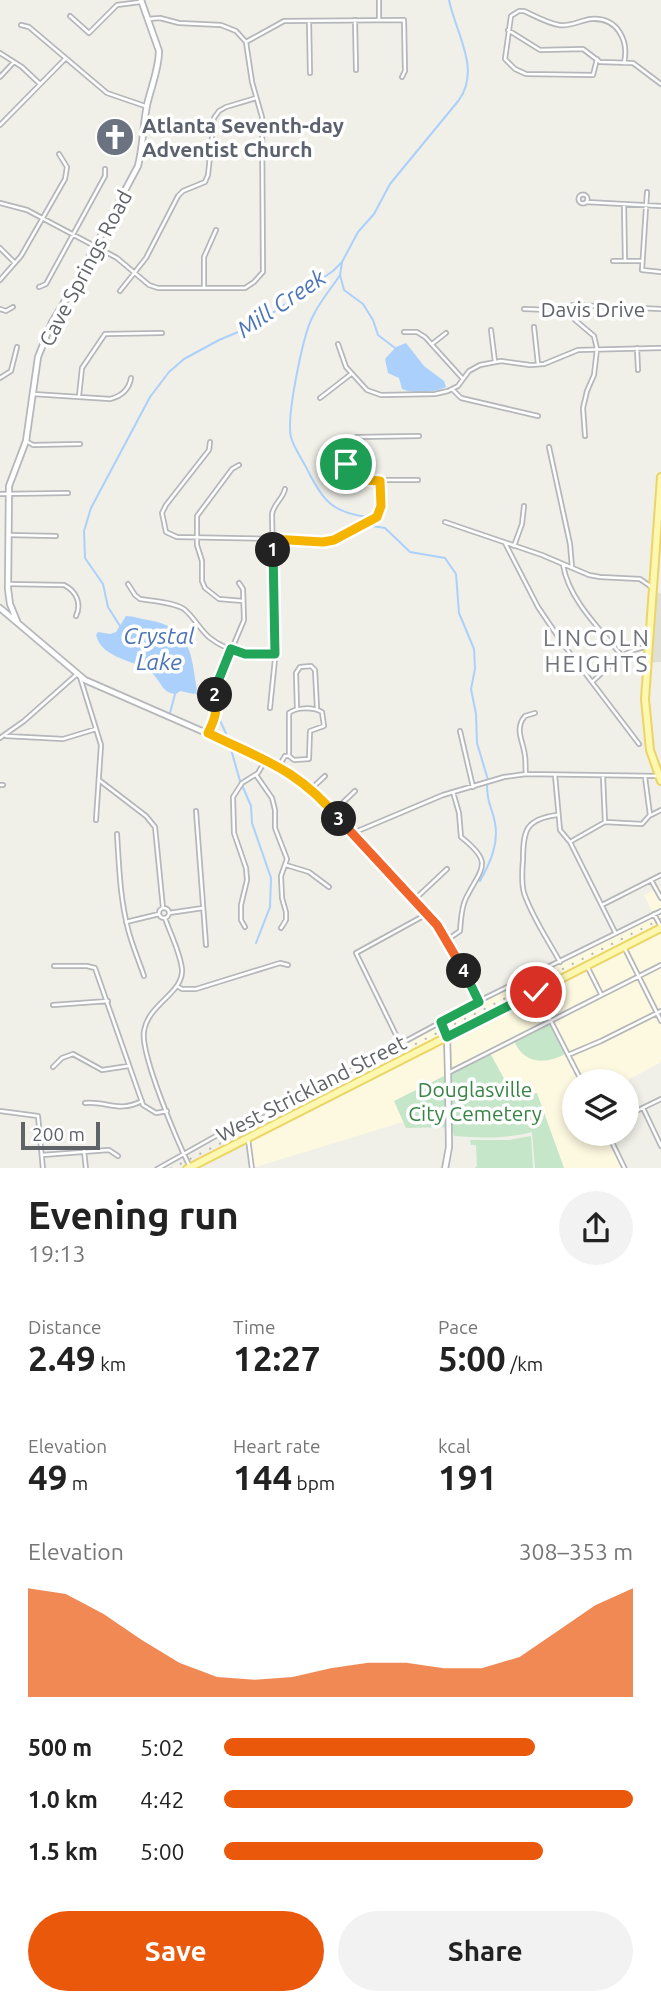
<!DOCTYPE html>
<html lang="en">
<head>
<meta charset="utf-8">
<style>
  :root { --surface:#fff; --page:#f2f2f2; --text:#222; --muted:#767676; --accent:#ea580c }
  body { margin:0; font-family:Ubuntu,sans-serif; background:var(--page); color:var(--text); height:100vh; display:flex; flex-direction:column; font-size:26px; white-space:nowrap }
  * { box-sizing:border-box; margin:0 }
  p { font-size:23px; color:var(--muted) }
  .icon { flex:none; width:38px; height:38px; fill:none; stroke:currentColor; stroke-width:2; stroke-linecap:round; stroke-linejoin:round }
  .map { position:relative; height:1168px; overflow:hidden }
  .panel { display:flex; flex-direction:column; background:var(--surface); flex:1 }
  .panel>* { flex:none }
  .buttons { position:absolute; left:562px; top:1069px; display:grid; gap:14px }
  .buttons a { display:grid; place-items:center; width:77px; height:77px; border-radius:50%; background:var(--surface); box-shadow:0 4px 10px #0003; font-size:35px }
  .scale { position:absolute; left:21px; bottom:18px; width:79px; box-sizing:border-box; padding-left:7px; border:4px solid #5f6267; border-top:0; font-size:19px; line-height:24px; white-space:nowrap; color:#5f6267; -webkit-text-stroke:5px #fff; paint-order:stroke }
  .pin { position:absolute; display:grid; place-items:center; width:60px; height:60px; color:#fff; margin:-30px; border:4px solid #fff; border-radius:50%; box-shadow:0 2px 7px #0007 }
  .km { position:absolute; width:35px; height:35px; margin:-18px; border-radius:50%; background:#222; color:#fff; font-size:19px; line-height:35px; text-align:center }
  .round { display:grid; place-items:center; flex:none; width:74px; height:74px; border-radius:37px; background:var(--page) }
  .head { display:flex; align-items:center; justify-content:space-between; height:119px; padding:0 28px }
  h1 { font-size:38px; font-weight:700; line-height:52px }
  .metrics { display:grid; grid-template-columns:repeat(3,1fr); gap:10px; height:119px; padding:7px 28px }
  .metrics div { display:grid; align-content:center }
  .metrics b { font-size:35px; font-weight:700 }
  .metrics small { font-size:19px; font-weight:400 }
  .metrics p { font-size:19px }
  .chart { height:196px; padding:14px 28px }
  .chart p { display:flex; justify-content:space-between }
  .chart svg { width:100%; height:126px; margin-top:7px; fill:var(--accent); opacity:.7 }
  .button { display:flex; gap:14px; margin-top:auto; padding:14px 28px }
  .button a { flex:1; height:80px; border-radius:42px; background:var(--accent); color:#fff; font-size:28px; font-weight:700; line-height:80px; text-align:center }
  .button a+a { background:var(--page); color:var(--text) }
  ul { padding:0 28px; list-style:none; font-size:23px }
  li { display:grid; grid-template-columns:112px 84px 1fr; align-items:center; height:52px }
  li i { height:18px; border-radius:9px; background:var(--accent) }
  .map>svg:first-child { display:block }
  .commercial { fill:#fdf9e0 }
  .education { fill:#e0dfd6 }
  .green { fill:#c6e6c9 }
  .water { fill:#acd0fc }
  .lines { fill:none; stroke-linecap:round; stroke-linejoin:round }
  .stream { stroke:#acd0fc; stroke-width:2 }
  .minor-casing { stroke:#b5b7bb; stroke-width:6 }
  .tertiary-casing { stroke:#b5b7bb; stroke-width:8 }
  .primary-casing { stroke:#ecd565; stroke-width:10 }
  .minor { stroke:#fff; stroke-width:2.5 }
  .tertiary { stroke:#fff; stroke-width:4.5 }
  .primary { stroke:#fcf8b1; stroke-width:6 }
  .rail { stroke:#b5b6b7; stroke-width:2; stroke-dasharray:2 9; stroke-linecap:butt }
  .split-1-casing { stroke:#fff; stroke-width:14 }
  .split-2-casing { stroke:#fff; stroke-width:14 }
  .split-3-casing { stroke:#fff; stroke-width:14 }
  .split-4-casing { stroke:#fff; stroke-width:14 }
  .split-5-casing { stroke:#fff; stroke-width:14 }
  .split-1 { stroke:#f5b400; stroke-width:9 }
  .split-2 { stroke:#22a559; stroke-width:9 }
  .split-3 { stroke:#f5b400; stroke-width:9 }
  .split-4 { stroke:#f0652b; stroke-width:9 }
  .split-5 { stroke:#22a559; stroke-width:9 }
  .labels { text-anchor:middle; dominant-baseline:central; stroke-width:7; stroke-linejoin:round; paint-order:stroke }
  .worship-label { font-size:21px; font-weight:bold; fill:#5b616d; stroke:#fff; text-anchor:start }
  .street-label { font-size:21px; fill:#5f6267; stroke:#fff }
  .park-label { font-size:21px; fill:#398444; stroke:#fff }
  .water-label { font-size:23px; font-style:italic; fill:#4b74b7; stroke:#fff }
  .neighbourhood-label { font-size:23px; letter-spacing:2px; fill:#707379; stroke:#fff }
</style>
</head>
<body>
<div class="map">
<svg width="661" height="1169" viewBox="0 0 661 1169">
  <rect width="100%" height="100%" fill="#f0efe8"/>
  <!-- commercial -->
  <path class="commercial" d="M661,887V1062L626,1081L574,1082V1134H608L625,1168H564L536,1093L532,1095V1085L507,1084L488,1050L448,1073L447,1077L395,1101L403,1122L252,1168L251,1138L303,1110L298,1099L479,1001L653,914L644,895Z"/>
  <!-- education -->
  <path class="education" d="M653,589L661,594V662L646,663Z"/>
  <!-- green -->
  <path class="green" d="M549,1023L565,1054C545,1065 524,1064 514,1041Z
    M490,1053L507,1084L532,1085V1094L537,1093L564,1168H535L532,1132C505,1139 481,1138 454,1136L451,1127L406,1128L394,1101Z
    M531,1136L533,1168H475L477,1166L476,1145H471L470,1140H509Z"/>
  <!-- water -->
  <path class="water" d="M406,343L424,366L444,381L446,387C434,393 414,394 402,389L399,378L388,373L385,359L396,347Z
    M126,616C134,616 140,619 148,620C191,627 191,653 197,690L194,694L180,691L176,694C162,693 162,683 153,674C136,659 102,660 96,635L98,632L110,634L116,632Z"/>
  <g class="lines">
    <!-- stream -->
    <path class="stream" d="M342,263L340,275L344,290L363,304L373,320L378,335L395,348
      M340,275C331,289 320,301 313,316C303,334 286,418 291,437C294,449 303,460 308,471C323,501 333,513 368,517
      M372,526L385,528L410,552L445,558L456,574L459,613L474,649L475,669L471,689L476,714L477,743L488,780
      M120,626L108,607L103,584L85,558L84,531L91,508L150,397L169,372L184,359L219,340L255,325L333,271L342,262L358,232L374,214L390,184L459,100C481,69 456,34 449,0
      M194,691L215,711
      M170,713L175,694
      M217,714L229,740
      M230,746L240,781
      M242,785L251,806L252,823L271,878L270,907L256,943
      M480,881C490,863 499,844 495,823C492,806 487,805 487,785"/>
    <defs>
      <path id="minor" d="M379,0V20
        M70,16L89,33L117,5L140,2
        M355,20L356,70
        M309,21L310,73
        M21,25L29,27L107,93L145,106
        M508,30L540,50L583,49L600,62L633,63L661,84
        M246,42L284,21L404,20L405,71L402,77
        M0,53L22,67L40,84
        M597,59L593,75L526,74L515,69L505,59L511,16L519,11H524C535,16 547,23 559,25C570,27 581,20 591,19C618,17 629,41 624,63
        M0,77L14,62
        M0,125L65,59
        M647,192L642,270L661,272
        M578.5 199a4.5 4.5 0 1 1 9 0a4.5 4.5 0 1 1-9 0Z
        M586,202L661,206
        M0,203L27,210L117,258L149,285L158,288H245L254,282L263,272L262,117L252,82L246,42L236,31L221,25L179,23L160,18L148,19
        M624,204L625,261
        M0,248L15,263
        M613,261H642
        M0,280L21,256L65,179L67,167L59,154
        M39,287L46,284L105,176V169
        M204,288V257L216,230
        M120,291L146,258L178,196L183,191L205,182L208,175L214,118L219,111L226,107L256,98
        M0,309L6,311L13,307
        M524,309L551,310L574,305L661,309
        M575,320L594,336L597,349L594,375L587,391L583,408L585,436
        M534,327L538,364
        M491,330L495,362
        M404,332H417L425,337L463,379
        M338,344L346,367L367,390L381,395L435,394L448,391L458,386L469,371L480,365L501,361L530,365L544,364L578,350L661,348
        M432,344L446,333
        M637,348L638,370
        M0,378L11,371L17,347
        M452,389L461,398L538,416
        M33,394L110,399C122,396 129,390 131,378
        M79,396L82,368L105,334L162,333
        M320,398L351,374
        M26,441L33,445L80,444
        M210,442L209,450L166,505L162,513L166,532L177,537L287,539L323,542L334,540L377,517L381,506L380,481
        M549,447L570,544L572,567
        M239,465L232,469L197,516V545L202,561V581L205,588L219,599L243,601
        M418,480H366L346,464L342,459V450L344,444L357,437L419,436
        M0,494L68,493
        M445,522L542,555L589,575L600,577L640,579L650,586
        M9,535L56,536
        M505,543L538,607L563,644L639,744
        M514,546L522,524L524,506
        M563,565C569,600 600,629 622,656
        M8,584L64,585C76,591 82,603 76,616
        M128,584L135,595L140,599C153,601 173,602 184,609C194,617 200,630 210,638C229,653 252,655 274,654
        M80,677L101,745L96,820
        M592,682C609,667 624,649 647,647
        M270,708L275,659L272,514C274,503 283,499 285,489
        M297,709L296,673L300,667L311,666L315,670L317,708
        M460,731L473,787
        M209,732L216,715L215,689L244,620L243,589L239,583
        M6,736L63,739L96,729
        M0,738L24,721L76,675
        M279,766L285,756H289L294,760L309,759L310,731L324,726L322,712C313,707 297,707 289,713V756
        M526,774C525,768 526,762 525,756C523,740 514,729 525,716L535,713
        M256,775L272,798L275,810V828L287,859L281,876L282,898L286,912V920L281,928
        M555,775L560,830L570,842L615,932
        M603,777L605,822
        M99,780L146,816L155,827L163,908
        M0,785H3
        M311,789L325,776
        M196,811L206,945
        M333,812L355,791
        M557,815C526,819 523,830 523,860C522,871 521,882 524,893C532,917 548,940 560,962
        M651,815L661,810
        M353,833L443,795L504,777L526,774L658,776
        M117,834C119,866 120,898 128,929C132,945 139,961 144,976
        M570,842L605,822L642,824L650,815L645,777
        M286,865L309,872L329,887
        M651,880L661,898
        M414,900L447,869
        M602,905L661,875
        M159 913a5 5 0 1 1 10 0a5 5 0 1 1-10 0Z
        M169,913L203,908
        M654,914L661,927
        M165,918C170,933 180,952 182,969C184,993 148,1004 144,1031C140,1054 178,1143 190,1167
        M126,922L159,914
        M245,927L241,920V905L247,880L246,868L234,833L233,797L242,783L258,773L266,759
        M447,940L460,931C461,920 461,908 466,898C482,867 494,863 461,837L459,813L453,792
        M625,949L661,1021
        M54,966H87L95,968L143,1105L156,1113L167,1111
        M587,966L601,994
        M177,986L182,989H196L280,963L288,965
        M536,992L582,1082
        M479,1001L661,911
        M53,1005L108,1001
        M400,1043L356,953L427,914
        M568,1055L601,1041L661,1011
        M53,1067L62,1058L73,1054L102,1070L128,1066
        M448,1073L661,965
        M85,1103C107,1101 119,1113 142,1101
        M643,1108L661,1146
        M0,1111L38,1116L43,1169
        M626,1116L661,1099
        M608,1134L625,1169
        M248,1139L252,1169
        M84,1151L86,1169
        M42,1155L109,1150L118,1156
        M157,1169L246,1119L298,1099L441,1022"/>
      <path id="tertiary" d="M0,608L85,680L266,759L285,769L306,785L437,925L479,1001L441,1022L447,1037L448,1073L449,1147L445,1169
        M17,621L10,604L8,589L9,486L26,441L38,357L52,322L74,286L138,166C143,146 143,125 147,105C151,87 159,69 159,51L141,0"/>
      <path id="primary" d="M661,477L645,699L650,750L661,781
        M187,1169L661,928"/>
    </defs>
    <!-- minor casing -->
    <use href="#minor" class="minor-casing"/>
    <!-- tertiary casing -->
    <use href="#tertiary" class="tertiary-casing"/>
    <!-- primary casing -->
    <use href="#primary" class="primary-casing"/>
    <!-- minor -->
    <use href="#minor" class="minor"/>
    <!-- tertiary -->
    <use href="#tertiary" class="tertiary"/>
    <!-- primary -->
    <use href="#primary" class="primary"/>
    <!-- rail -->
    <path class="rail" d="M170,1169L661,919"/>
  </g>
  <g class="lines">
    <defs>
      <path id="split-1" d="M273,550L272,539L323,542L334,540L377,517L381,506L380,481L366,480L346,464"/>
      <path id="split-2" d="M215,695V689L231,649L245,654H275L273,550"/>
      <path id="split-3" d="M215,695C218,710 215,719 208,733C263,760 298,769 339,819"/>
      <path id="split-4" d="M339,819L437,925L464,971"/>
      <path id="split-5" d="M464,971L479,1002L441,1022L447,1037L536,992"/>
    </defs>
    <!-- split-1 casing -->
    <use href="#split-1" class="split-1-casing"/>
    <!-- split-2 casing -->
    <use href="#split-2" class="split-2-casing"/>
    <!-- split-3 casing -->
    <use href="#split-3" class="split-3-casing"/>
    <!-- split-4 casing -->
    <use href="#split-4" class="split-4-casing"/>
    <!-- split-5 casing -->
    <use href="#split-5" class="split-5-casing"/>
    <!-- split-1 -->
    <use href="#split-1" class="split-1"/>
    <!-- split-2 -->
    <use href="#split-2" class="split-2"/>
    <!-- split-3 -->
    <use href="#split-3" class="split-3"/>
    <!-- split-4 -->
    <use href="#split-4" class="split-4"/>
    <!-- split-5 -->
    <use href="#split-5" class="split-5"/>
  </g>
  <!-- icons -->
  <defs>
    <symbol id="church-disc" viewBox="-11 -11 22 22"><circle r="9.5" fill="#6b7280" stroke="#fff"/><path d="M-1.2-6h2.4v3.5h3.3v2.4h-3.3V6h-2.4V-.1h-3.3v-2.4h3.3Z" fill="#fff"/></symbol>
  </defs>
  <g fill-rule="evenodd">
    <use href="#church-disc" x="93" y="115" width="44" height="44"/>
  </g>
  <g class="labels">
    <!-- worship labels -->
    <g class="worship-label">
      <text x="142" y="125">Atlanta Seventh-day<tspan x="142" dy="24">Adventist Church</tspan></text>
    </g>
    <!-- street labels -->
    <g class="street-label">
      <text transform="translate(85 268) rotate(-62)">Cave Springs Road</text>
      <text x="593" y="309">Davis Drive</text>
      <text transform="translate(311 1088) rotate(-27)">West Strickland Street</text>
    </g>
    <!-- park labels -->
    <g class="park-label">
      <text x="475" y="1089">Douglasville<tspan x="475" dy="24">City Cemetery</tspan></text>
    </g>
    <!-- water labels -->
    <g class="water-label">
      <text transform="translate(281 303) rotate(-34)">Mill Creek</text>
      <text x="159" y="635">Crystal<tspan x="159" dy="26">Lake</tspan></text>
    </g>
    <!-- neighbourhood labels -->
    <g class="neighbourhood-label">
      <text x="597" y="637">LINCOLN<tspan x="597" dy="26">HEIGHTS</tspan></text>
    </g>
  </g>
</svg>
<div class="buttons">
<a><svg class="icon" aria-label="layers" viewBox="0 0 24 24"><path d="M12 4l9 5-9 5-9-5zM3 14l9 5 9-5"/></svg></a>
</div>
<div class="scale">200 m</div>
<div class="pin" style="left:346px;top:464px;background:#1e9e55"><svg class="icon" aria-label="arrive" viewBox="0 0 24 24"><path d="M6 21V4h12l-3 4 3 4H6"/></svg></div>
<div class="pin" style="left:536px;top:992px;background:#d93025"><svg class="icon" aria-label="check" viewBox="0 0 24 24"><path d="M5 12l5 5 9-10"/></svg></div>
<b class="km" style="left:273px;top:550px">1</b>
<b class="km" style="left:215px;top:695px">2</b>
<b class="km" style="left:339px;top:819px">3</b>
<b class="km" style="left:464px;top:971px">4</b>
</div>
<section class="panel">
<div class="head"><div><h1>Evening run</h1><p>19:13</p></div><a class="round"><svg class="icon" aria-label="share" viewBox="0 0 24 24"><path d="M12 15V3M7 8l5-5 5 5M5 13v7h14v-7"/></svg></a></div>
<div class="metrics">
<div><p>Distance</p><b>2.49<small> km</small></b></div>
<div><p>Time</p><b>12:27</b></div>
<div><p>Pace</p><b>5:00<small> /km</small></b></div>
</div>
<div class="metrics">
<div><p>Elevation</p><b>49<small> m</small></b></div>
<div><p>Heart rate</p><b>144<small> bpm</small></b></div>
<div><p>kcal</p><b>191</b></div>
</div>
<div class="chart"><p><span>Elevation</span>308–353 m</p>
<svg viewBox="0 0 160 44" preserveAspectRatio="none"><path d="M0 44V6L10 8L20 15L30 24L40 32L50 37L60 38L70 37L80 34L90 32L100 32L110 34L120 34L130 30L140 21L150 12L160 6V44z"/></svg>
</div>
<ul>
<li><b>500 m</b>5:02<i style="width:76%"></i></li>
<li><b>1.0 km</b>4:42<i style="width:100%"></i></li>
<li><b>1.5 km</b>5:00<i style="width:78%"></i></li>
</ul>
<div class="button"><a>Save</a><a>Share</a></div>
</section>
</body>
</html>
